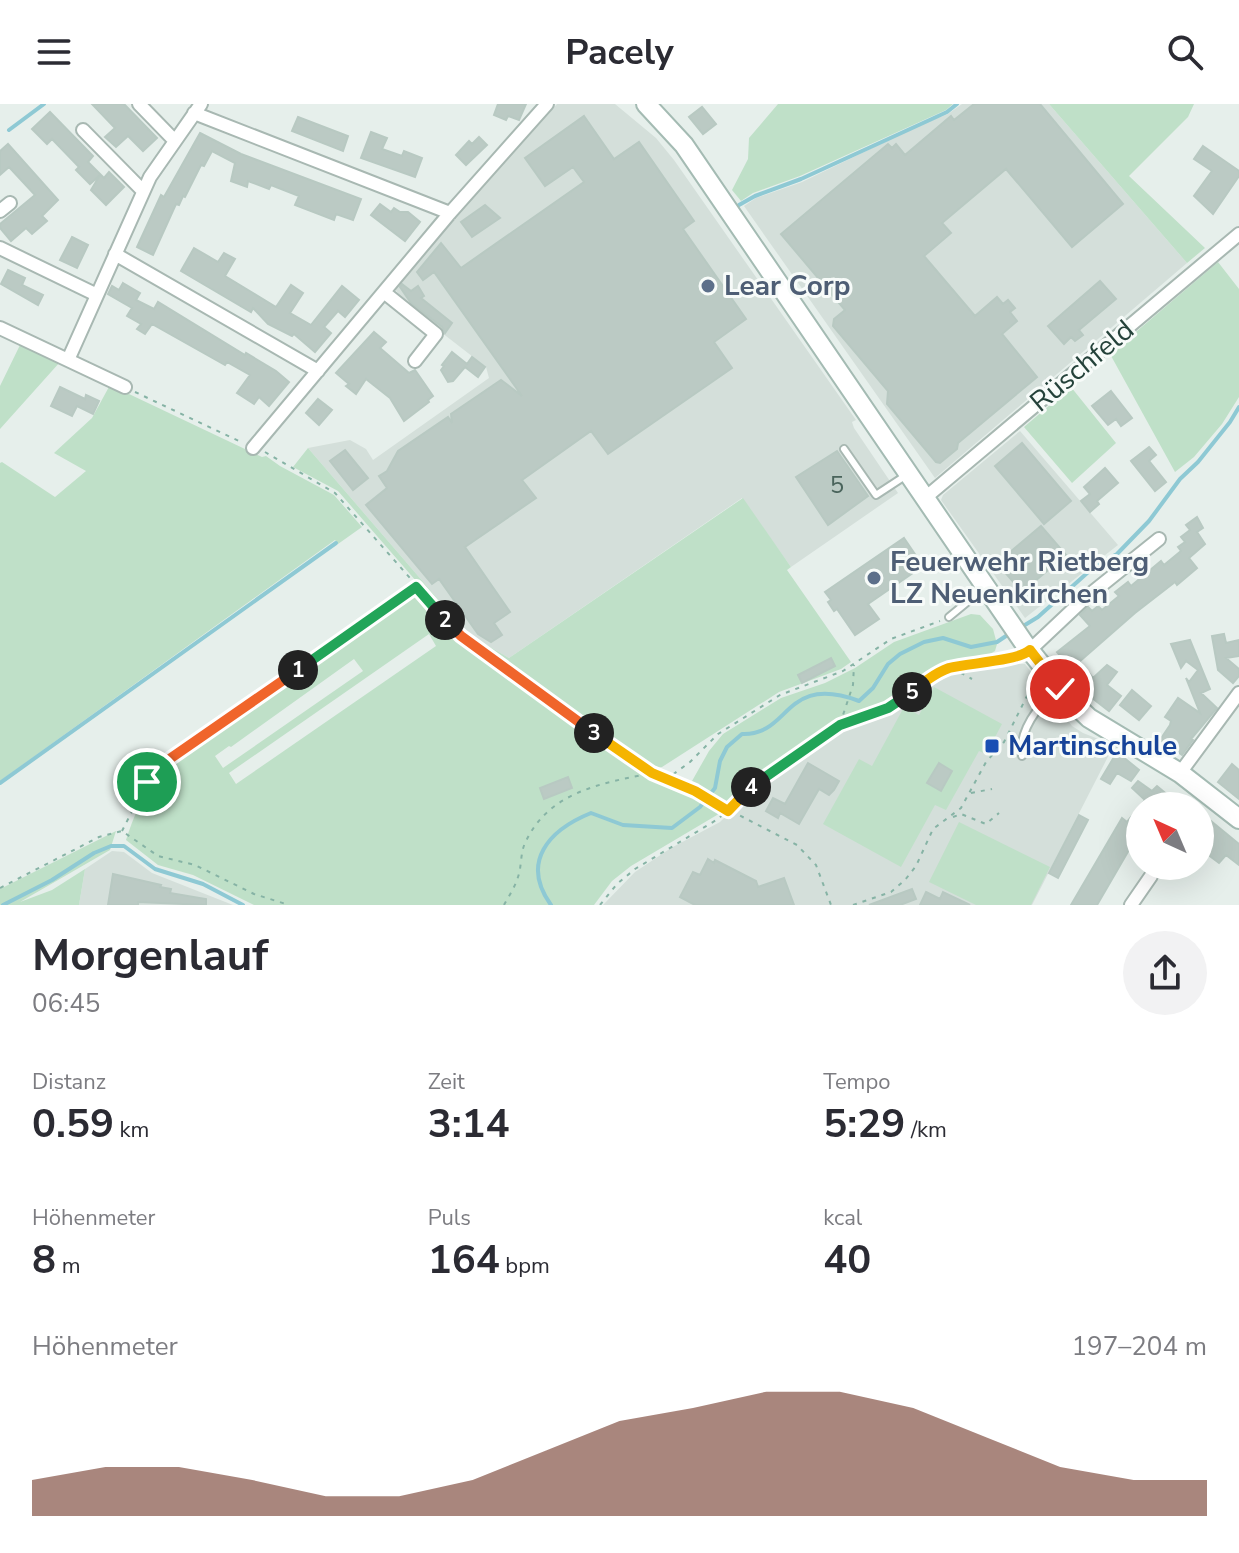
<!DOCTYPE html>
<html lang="de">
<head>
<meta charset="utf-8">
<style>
  :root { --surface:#fff; --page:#f2f2f3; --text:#2b2b33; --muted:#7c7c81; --accent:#855347 }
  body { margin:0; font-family:"Nunito Sans",sans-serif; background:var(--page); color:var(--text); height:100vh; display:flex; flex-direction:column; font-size:30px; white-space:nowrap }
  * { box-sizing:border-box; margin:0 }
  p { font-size:26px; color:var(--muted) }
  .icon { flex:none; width:44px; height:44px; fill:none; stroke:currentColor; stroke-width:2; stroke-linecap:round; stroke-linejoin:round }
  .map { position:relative; height:801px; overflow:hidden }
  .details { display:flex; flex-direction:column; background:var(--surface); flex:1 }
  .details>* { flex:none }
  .needle { width:52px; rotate:316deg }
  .buttons { position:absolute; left:1126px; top:688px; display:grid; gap:16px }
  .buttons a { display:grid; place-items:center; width:88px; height:88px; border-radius:50%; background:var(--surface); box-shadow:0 8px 32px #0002; font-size:40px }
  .pin { position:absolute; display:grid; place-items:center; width:68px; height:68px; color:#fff; margin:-34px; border:4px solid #fff; border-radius:50%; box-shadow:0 2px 8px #0007 }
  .km { position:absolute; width:40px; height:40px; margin:-20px; border-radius:50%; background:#222; color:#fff; font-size:22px; line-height:40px; text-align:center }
  .round { display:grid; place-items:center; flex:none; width:84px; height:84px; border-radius:42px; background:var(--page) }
  .summary { display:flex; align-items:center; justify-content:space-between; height:136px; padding:0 32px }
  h1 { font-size:44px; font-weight:700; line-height:60px }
  .stats { display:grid; grid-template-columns:repeat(3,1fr); gap:12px; height:136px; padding:8px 32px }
  .stats div { display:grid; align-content:center }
  .stats b { font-size:40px; font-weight:700 }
  .stats small { font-size:22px; font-weight:400 }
  .stats p { font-size:22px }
  .chart { height:224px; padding:16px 32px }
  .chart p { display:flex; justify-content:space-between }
  .chart svg { width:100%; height:144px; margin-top:8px; fill:var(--accent); opacity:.7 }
  header { display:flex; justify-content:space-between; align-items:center; height:104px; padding:0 32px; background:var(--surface); font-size:36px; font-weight:700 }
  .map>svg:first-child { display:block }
  .built { fill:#d4dfda }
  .green { fill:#bfe0c8; fill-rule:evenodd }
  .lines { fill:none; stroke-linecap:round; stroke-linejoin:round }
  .stream { stroke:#8ec9d4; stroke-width:4 }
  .building { fill:#bbcac4; stroke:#b8c9c2; stroke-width:2 }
  .lane-casing { stroke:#a8b8b2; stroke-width:10 }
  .street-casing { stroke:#a8b8b2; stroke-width:16 }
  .secondary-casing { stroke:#a4bbb3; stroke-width:22 }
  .path { stroke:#86b3a5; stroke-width:2; stroke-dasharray:4 6; stroke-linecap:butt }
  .lane { stroke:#fff; stroke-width:6 }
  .street { stroke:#fff; stroke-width:12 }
  .secondary { stroke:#fff; stroke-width:18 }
  .split-1-casing { stroke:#fff; stroke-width:16 }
  .split-2-casing { stroke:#fff; stroke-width:16 }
  .split-3-casing { stroke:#fff; stroke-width:16 }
  .split-4-casing { stroke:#fff; stroke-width:16 }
  .split-5-casing { stroke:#fff; stroke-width:16 }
  .split-6-casing { stroke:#fff; stroke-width:16 }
  .split-1 { stroke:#f0652b; stroke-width:10 }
  .split-2 { stroke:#22a559; stroke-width:10 }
  .split-3 { stroke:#f0652b; stroke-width:10 }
  .split-4 { stroke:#f5b400; stroke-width:10 }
  .split-5 { stroke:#22a559; stroke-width:10 }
  .split-6 { stroke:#f5b400; stroke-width:10 }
  .service-dot { fill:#5c6f8a; stroke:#f7fbf9; stroke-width:3 }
  .transit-dot { fill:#1a4fb4; stroke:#f7fbf9; stroke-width:3 }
  .labels { text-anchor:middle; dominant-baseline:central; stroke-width:6; stroke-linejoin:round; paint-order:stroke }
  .number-label { font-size:24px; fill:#4a645c }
  .service-label { font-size:28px; font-weight:bold; fill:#4e5e75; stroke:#f7fbf9; text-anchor:start }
  .street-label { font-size:28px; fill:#24423a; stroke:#f7fbf9 }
  .transit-label { font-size:28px; font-weight:bold; fill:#164399; stroke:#f7fbf9; text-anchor:start }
</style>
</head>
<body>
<header><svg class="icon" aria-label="menu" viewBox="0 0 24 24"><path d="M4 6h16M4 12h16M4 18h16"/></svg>Pacely<svg class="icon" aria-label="search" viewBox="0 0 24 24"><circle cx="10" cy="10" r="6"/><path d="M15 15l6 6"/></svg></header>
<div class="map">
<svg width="1239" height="801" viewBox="0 0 1239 801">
  <rect width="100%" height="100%" fill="#e6efeb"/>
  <!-- built -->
  <path class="built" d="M557,0H615L656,34L674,56L856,316L852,318L854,324L898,389L791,463L742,394L509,554L468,530L308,344L350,336L366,345L373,356L489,274L486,263L406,201L395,185L455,113Z
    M962,0H1049L1187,159L935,374L744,102L756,94L802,78L920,21L948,10Z
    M1020,327L1118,441L1025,514L941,396L943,391Z
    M981,560H1025L1072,622L1083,629L1114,641L1032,801H603L635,768L671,744L720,718L758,681L841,623L901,600L943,569Z
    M112,747L124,748L152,769L233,801H79L85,765Z"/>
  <!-- green -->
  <path class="green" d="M778,0H953L946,6L800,72L753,89L741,97L732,86L748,55L749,34Z
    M1049,0H1194L1188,13L1129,72L1205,144L1187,159Z
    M1218,158L1239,185V293L1222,320L1194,353L1175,368L1110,250Z
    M21,239L60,258L0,325V282Z
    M110,281L262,353L266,352L280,362L334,391L362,423L338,440L335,436L0,677V359L2,358L55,393L86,367L54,349L92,314Z
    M1071,283L1116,339L1072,379L1024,323Z
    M308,344L468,530L509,554L743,394L791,463L787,466L851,558L841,565L779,588L662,663L652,665L635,655L462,530L338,387L293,363Z
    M418,488L460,535L649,671L681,686L692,677L709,647L723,630L781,594L825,579L855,564L894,538L971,510L980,511L993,525L997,540L995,547L981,555L940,565L886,602L838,618L754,677L717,711L631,762L612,777L594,801H254L193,771L158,761L126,736C136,706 147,680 171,659ZM429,530L436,542L236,680L229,669ZM354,555L363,567L223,664L215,652L229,642L231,643Z
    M934,583L1002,620L986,650L979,647L946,706L935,701L901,763L823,720L859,655L872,662L904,603L919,611Z
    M959,718L1050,763L1031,801H976L929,778Z
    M116,727L110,746L20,798L52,786L85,765L79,801H0V785Z"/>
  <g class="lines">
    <!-- stream -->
    <path class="stream" d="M9,26L44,0
      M739,101L755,92L801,75L947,8L957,0
      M1020,524L1038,513L1095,462L1117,450L1149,417L1180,375L1198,358L1230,318L1239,303
      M0,679L336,439
      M3,801L52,776L94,749L111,742H124L155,765L203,780L243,801
      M551,801C520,758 549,726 591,709L623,721L672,724L700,703L715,684L720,657L727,643L742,630C791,632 783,569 859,597L873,584L888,560L900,550L924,538L943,534L971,543L997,538L1009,530"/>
  </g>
  <!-- building -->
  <path class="building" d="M92,0H124L157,34L143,47L128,32L116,43L105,33L115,24Z
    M498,0H526L519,16L508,12L506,16L494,11Z
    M974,0H1040L1123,100L1072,143L1006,65L942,119L951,129L924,152L975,212L997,193L1003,200L1008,196L1015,204L1010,208L1017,217L1002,230L1037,273L958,339L957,345L940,359L936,358L887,300L888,287L833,222L834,215L845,206L781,130L888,40L892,44L896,40L905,51L951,12L954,16Z
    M702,3L716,20L703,30L689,13Z
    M50,8L93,52L88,58L104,74L109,68L124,83L106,101L91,86L100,71L90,80L76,66L79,63L52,35L47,40L32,25Z
    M584,12L614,55L639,38L694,117L683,125L746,215L714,238L732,264L608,350L591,327L522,376L536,394L465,443L510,508L494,519L502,531L491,538L478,530L439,475L432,480L366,401L387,384L379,372L387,367L398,347L448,313L452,319L451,310L501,276L522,292L434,168L423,176L417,168L441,139L461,164L584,78L573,63L545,82L525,54Z
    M298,13L348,32L343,47L292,27Z
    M371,28L387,34L382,45L402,52L404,47L422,54L415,73L361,54Z
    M200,29L241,50L361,95L353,116L336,110L334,116L295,101L299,92L271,81L269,85L248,77L247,83L231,77L235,59L212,47L204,62L201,61L185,93L183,92L179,101L176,100L153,151L137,143L161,91L164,93Z
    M479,33L487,41L466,61L456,51L469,37L472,40Z
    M8,40L58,96L42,112L47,117L40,123L32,130L26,124L11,137L0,124V120L35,91L9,63L0,71V47Z
    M1203,42L1239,67V72L1213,110L1194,92L1212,67L1194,55Z
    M380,100L391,108L394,104L400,108H408L420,118L405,137L371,111Z
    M485,101L500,114L472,133L461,118Z
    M72,133L88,141L77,164L60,156Z
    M194,144L218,158L224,149L235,155L225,172L276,203L291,181L303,189L290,209L311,221L342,182L359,196L345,213L338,207L324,223L331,229L315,248L294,230L292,232L268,220L253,204L251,208L181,167Z
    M8,166L25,174L22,181L43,191L38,201L1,180Z
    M1100,177L1116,195L1079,226L1083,231L1075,237L1071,233L1064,240L1048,222Z
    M123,179L140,189L136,196L154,205L158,198L245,251L246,249L276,267L289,278L269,302L259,293L254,300L237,289L250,271L227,258L225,261L152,220L145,230L137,225L141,220L127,212L132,204L108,190L112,182L119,186Z
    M402,180L411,187L418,182L424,192L421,194L452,219L445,229L442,223L411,199L400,183Z
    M374,228L386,238L380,244L409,269L415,266L433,292L428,296L429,298L404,317L390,294L366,275L356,290L346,282L349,280L336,269Z
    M452,248L467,260L472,253L485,263L478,273L465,263L453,277L448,278L441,266L444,262L442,261Z
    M60,283L85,295L86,291L99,297L93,310L77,302L72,312L51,302Z
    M1111,287L1132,314L1121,322L1116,315L1108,321L1092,302Z
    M318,295L332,306L319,321L306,309Z
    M1022,339L1071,397L1044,420L995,362Z
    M1149,343L1156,351L1149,357L1166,378L1155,387L1131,357Z
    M345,346L368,374L353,386L330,357Z
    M837,347L868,392L828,421L796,373Z
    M1105,364L1118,379L1097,397L1099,400L1090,408L1081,397L1090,390L1084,383Z
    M1197,413L1203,424L1197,428L1205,440L1189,454L1197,464L1177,481L1175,478L1135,509L1079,558L1093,574L1107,561L1117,568L1107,581L1121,592L1109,607L1078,583L1061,563L1066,558L1057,548L1090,522L1080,511L1088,503L1092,507L1098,502L1102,506L1119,492L1115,488L1128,478L1131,482L1161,457L1164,461L1181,447L1178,443L1185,438L1181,433L1190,426L1186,421Z
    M1041,422L1066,451L1022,488L997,459Z
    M904,434L923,462L868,500L879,515L855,531L837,505L834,507L828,498L831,496L825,488Z
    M1224,530L1226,539L1239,536V552L1226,554L1239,565V572L1233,579L1218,566L1212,532Z
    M1190,536L1210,585L1201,589L1217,604L1191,635L1193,636L1182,651L1160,636L1170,621L1171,617L1165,613L1178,594L1200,609L1186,574L1189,578L1198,566L1186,557L1181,564L1171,540Z
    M831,554L835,562L802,579L798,571Z
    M1132,586L1151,602L1139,616L1120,601Z
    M1117,648L1139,666L1131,677L1117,669L1110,680L1101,675Z
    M808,659L839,677L834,686L829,691L819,685L799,720L780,709L778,714L766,707L773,694L785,700Z
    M939,659L952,667L941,687L927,679Z
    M1232,660L1239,666V695L1218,678Z
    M568,673L572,684L544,695L540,684Z
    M1138,677L1152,687L1157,682L1181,702H1140L1145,696L1132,684Z
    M1140,702V727L1097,801H1071L1122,714L1127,718Z
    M1200,708L1239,740V761L1226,751L1219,759L1207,750L1213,740L1200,729Z
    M1079,711L1088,716L1058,774L1049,769Z
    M708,755L714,759L715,756L756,777L758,783L784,774L794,801H695L680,793L693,768L700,771Z
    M113,770L161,781L160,783L171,785L170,789L206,795V801L138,798V801H108Z
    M912,785L916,795L900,801H869Z
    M926,788L940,795L943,788L970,801H920Z"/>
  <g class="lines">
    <defs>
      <path id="lane" d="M844,345L876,391L905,372
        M949,513L983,485
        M1022,652C1018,628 1038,600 1057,587"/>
      <path id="street" d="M139,0L174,36
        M194,9L450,109
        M83,26L143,87
        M0,107L10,99
        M0,144L97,191
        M115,150L318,267
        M385,189L436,230L415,257
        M0,224L125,283
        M68,256L150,73L201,0
        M253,344L450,109L547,0
        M925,394L1239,130
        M1030,546L1083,496L1159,435
        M1180,669L1239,589
        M1131,801L1151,772"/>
      <path id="secondary" d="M646,0L684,41L1024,539L1067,593L1089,614L1180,669L1239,715"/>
    </defs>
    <!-- lane casing -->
    <use href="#lane" class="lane-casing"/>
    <!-- street casing -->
    <use href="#street" class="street-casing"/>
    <!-- secondary casing -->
    <use href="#secondary" class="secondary-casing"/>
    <!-- path -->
    <path class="path" d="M135,288L241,338
      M265,348L335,389L461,532L617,646L652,669L668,674L690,658L718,630L780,591L843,567L891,535L940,517
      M952,564L972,575
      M840,620L853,581L854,561
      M669,675L797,741L816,761L831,801
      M971,689L992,685
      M953,713L961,710L986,720L999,709
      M122,727L147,678L168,656L415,483
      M0,784L99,733L122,727L158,752L195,761L254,790L289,801
      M504,801C509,792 515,783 518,773C522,762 520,748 526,737C550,687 603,679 652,669
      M600,801L617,780L635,765L718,715L756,679L840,621L900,598L941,567L987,556L1015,553
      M853,801L891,788L905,776L916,762L933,725L961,704L986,658L1004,638L1034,578"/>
    <!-- lane -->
    <use href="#lane" class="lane"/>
    <!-- street -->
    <use href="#street" class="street"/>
    <!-- secondary -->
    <use href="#secondary" class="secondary"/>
  </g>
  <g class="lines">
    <defs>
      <path id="split-1" d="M147,678L168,656L298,566"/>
      <path id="split-2" d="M298,566L416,483L445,516"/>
      <path id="split-3" d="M445,516L461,532L594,629"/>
      <path id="split-4" d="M594,629L652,669L695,687L728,707L751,683"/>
      <path id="split-5" d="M751,683L840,621L888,604L912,588"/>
      <path id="split-6" d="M912,588C923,579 935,569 949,564C969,559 1018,557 1030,546L1060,585"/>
    </defs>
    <!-- split-1 casing -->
    <use href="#split-1" class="split-1-casing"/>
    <!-- split-2 casing -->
    <use href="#split-2" class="split-2-casing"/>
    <!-- split-3 casing -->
    <use href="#split-3" class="split-3-casing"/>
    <!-- split-4 casing -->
    <use href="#split-4" class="split-4-casing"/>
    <!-- split-5 casing -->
    <use href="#split-5" class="split-5-casing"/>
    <!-- split-6 casing -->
    <use href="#split-6" class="split-6-casing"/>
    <!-- split-1 -->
    <use href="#split-1" class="split-1"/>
    <!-- split-2 -->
    <use href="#split-2" class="split-2"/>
    <!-- split-3 -->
    <use href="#split-3" class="split-3"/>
    <!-- split-4 -->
    <use href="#split-4" class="split-4"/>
    <!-- split-5 -->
    <use href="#split-5" class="split-5"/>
    <!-- split-6 -->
    <use href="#split-6" class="split-6"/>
  </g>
  <!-- markers -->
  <g class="service-dot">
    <circle cx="708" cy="182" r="8"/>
    <circle cx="874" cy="474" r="8"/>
  </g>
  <rect class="transit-dot" x="984" y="634" width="16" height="16" rx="4"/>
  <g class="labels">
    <!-- number labels -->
    <g class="number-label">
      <text x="837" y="381">5</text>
    </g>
    <!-- service labels -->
    <g class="service-label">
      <text x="724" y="182">Lear Corp</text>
      <text x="890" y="458">Feuerwehr Rietberg<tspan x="890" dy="32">LZ Neuenkirchen</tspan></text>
    </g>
    <!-- street labels -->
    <g class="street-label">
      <text transform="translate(1082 262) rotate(-40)">Rüschfeld</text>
    </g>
    <!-- transit labels -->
    <g class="transit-label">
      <text x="1008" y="642">Martinschule</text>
    </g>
  </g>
</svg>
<div class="buttons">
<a><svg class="needle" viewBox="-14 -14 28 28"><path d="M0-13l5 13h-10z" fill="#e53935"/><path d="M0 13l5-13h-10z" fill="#7c7c81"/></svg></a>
</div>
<div class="pin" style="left:147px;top:678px;background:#1e9e55"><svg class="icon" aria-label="arrive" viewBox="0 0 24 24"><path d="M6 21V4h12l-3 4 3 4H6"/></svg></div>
<div class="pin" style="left:1060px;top:585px;background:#d93025"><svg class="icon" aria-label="check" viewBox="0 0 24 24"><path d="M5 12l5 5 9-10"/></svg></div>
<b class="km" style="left:298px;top:566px">1</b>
<b class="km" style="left:445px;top:516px">2</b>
<b class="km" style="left:594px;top:629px">3</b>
<b class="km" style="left:751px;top:683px">4</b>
<b class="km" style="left:912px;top:588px">5</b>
</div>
<section class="details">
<div class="summary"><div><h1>Morgenlauf</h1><p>06:45</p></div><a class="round"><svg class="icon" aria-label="share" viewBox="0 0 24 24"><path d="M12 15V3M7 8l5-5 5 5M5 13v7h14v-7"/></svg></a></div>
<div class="stats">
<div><p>Distanz</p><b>0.59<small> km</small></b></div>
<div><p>Zeit</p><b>3:14</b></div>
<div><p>Tempo</p><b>5:29<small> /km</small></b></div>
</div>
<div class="stats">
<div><p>Höhenmeter</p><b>8<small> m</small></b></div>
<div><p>Puls</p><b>164<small> bpm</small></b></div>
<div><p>kcal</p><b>40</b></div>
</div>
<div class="chart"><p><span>Höhenmeter</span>197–204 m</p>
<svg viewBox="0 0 160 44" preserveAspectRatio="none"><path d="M0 44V33L10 29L20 29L30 33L40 38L50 38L60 33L70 24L80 15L90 11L100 6L110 6L120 11L130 20L140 29L150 33L160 33V44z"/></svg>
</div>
</section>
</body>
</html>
